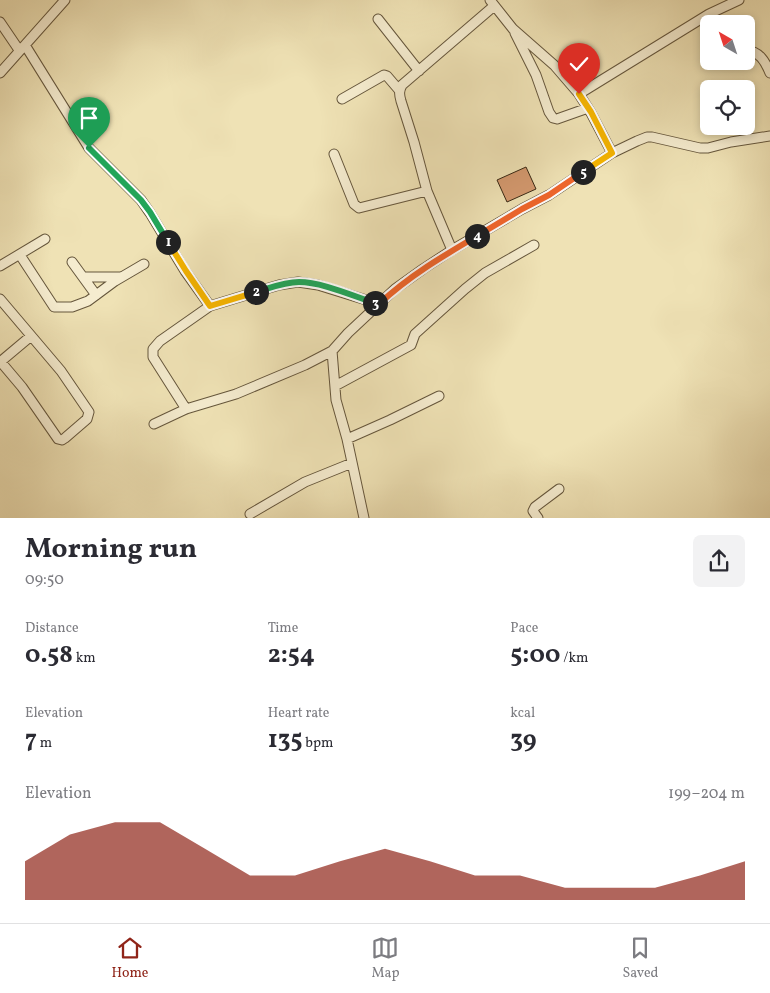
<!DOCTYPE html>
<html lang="en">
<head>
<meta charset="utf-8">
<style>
  :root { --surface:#fff; --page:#f2f2f3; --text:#2b2b33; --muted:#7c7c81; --line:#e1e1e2; --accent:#8f2418 }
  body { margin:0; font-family:Vollkorn,serif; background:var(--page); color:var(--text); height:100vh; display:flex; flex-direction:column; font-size:19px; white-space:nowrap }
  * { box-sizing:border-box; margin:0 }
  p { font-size:16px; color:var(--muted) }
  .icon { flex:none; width:28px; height:28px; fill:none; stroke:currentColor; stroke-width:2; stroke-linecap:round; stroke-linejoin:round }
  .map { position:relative; height:518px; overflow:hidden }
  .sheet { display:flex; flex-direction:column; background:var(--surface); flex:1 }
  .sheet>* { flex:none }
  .needle { width:32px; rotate:321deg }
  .tools { position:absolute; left:700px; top:15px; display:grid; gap:10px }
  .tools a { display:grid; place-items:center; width:55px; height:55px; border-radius:8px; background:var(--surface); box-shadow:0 2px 8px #0003; font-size:25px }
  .pin { position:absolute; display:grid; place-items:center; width:42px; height:42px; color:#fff; margin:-51px -21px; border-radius:50% 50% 50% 0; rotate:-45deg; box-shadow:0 0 5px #0007 }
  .pin .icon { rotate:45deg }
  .km { position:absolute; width:25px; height:25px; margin:-12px; border-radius:50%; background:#222; color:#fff; font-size:14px; line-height:25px; text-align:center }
  .round { display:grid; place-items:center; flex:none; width:52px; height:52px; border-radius:8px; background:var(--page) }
  .headline { display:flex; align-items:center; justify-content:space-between; height:85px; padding:0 25px }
  h1 { font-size:28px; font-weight:700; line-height:38px }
  .metrics { display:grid; grid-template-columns:repeat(3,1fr); gap:8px; height:85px; padding:5px 25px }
  .metrics div { display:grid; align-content:center }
  .metrics b { font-size:25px; font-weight:700 }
  .metrics small { font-size:14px; font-weight:400 }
  .metrics p { font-size:14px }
  .chart { height:140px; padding:10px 25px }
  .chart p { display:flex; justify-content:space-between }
  .chart svg { width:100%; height:90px; margin-top:5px; fill:var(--accent); opacity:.7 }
  .menu { display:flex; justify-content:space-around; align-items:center; height:70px; border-top:1px solid var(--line); background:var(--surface); font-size:14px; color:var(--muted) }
  .menu a { display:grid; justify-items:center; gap:2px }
  .menu .selected { color:var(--accent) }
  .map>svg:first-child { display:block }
  .building { fill:#d4996f; stroke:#372713 }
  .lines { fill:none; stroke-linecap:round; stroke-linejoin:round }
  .minor-casing { stroke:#65563c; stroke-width:11 }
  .minor { stroke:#f5eccf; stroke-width:9 }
  .split-1-casing { stroke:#fff; stroke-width:10 }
  .split-2-casing { stroke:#fff; stroke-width:10 }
  .split-3-casing { stroke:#fff; stroke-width:10 }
  .split-4-casing { stroke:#fff; stroke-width:10 }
  .split-5-casing { stroke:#fff; stroke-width:10 }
  .split-6-casing { stroke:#fff; stroke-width:10 }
  .split-1 { stroke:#22a559; stroke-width:6 }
  .split-2 { stroke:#f5b400; stroke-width:6 }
  .split-3 { stroke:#22a559; stroke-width:6 }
  .split-4 { stroke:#f0652b; stroke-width:6 }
  .split-5 { stroke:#f0652b; stroke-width:6 }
  .split-6 { stroke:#f5b400; stroke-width:6 }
</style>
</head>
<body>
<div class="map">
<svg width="770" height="518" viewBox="0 0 770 518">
  <rect width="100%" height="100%" fill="#efe2b5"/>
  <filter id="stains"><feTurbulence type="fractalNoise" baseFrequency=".004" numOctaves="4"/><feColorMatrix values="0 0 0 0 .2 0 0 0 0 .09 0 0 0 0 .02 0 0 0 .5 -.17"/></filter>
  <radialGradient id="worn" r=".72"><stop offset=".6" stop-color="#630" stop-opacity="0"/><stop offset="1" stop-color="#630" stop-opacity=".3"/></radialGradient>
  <!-- building -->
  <path class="building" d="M526,167L536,189L507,202L497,180Z"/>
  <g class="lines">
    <defs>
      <path id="minor" d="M490,0L513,29L554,65L579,94L591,113L612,153
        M378,19L419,71
        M0,22L19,50
        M515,33L536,75L549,112L553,118L557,119L588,108
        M25,45L89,148L141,200L150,213L185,271L210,306L279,285L298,282L318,285L379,304
        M746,50C760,52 765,61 770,73
        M0,73L65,0
        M579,94L709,14L739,0
        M342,99L384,75L387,76L399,90
        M334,154L354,204L359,208L427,191
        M452,250L427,191L414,142L401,101C399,94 399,91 402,85L494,6
        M20,255L54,307H72L88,301L115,281L144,264
        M72,262L96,295
        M0,266L45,239
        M83,277H120
        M0,299L61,371L89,412L87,419L65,438L62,440L58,439L22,387L0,361
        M332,351L336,400L347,439L364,518
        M0,362L31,336
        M335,386L411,345L415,334L465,289L485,273L534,245
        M186,409L153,357V349L160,341L210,306
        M154,424L186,409L236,394L305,365L332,351L348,333L395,289L423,269L452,250L522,209L549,195L612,153L637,141L647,137H652L700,148H708L731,142L770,136
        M347,439L390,420L439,396
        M250,514L305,482L352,463
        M538,518L533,511L535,507L559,489"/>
    </defs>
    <!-- minor casing -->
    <use href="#minor" class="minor-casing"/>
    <!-- minor -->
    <use href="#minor" class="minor"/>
  </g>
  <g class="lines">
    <defs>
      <path id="split-1" d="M89,148L141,200L150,212L168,242"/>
      <path id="split-2" d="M168,242L186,271L210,306L256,292"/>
      <path id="split-3" d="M256,292C270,288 284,282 299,282C322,282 353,296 375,303"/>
      <path id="split-4" d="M375,303L379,304C409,276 443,256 477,236"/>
      <path id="split-5" d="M477,236L522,209L549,195L583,172"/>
      <path id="split-6" d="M579,94L591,112L612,153L583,172"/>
    </defs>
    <!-- split-1 casing -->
    <use href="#split-1" class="split-1-casing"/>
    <!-- split-2 casing -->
    <use href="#split-2" class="split-2-casing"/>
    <!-- split-3 casing -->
    <use href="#split-3" class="split-3-casing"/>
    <!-- split-4 casing -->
    <use href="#split-4" class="split-4-casing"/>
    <!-- split-5 casing -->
    <use href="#split-5" class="split-5-casing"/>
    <!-- split-6 casing -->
    <use href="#split-6" class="split-6-casing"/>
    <!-- split-1 -->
    <use href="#split-1" class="split-1"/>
    <!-- split-2 -->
    <use href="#split-2" class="split-2"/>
    <!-- split-3 -->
    <use href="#split-3" class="split-3"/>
    <!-- split-4 -->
    <use href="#split-4" class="split-4"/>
    <!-- split-5 -->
    <use href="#split-5" class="split-5"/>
    <!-- split-6 -->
    <use href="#split-6" class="split-6"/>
  </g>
  <rect width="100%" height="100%" filter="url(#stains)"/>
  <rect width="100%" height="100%" fill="url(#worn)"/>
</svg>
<div class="tools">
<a><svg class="needle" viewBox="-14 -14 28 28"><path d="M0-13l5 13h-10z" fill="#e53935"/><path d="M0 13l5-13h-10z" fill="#7c7c81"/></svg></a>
<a><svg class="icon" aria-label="locate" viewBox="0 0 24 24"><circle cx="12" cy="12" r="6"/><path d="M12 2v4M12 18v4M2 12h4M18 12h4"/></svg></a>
</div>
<div class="pin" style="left:89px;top:148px;background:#1e9e55"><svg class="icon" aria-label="arrive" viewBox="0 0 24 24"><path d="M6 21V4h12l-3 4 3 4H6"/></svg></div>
<div class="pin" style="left:579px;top:94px;background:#d93025"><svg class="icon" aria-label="check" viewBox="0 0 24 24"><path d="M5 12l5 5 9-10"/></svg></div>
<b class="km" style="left:168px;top:242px">1</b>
<b class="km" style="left:256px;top:292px">2</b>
<b class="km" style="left:375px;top:303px">3</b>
<b class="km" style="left:477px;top:236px">4</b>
<b class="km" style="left:583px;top:172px">5</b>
</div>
<section class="sheet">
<div class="headline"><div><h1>Morning run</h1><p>09:50</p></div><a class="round"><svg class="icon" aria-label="share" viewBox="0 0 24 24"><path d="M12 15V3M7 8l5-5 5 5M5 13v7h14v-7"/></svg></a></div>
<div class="metrics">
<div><p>Distance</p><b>0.58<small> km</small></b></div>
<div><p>Time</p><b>2:54</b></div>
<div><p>Pace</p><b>5:00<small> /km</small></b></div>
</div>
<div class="metrics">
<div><p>Elevation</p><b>7<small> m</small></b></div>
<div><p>Heart rate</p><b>135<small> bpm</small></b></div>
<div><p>kcal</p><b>39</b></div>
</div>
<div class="chart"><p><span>Elevation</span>199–204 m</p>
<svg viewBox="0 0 160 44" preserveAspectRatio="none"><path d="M0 44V25L10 12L20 6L30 6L40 19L50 32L60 32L70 25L80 19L90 25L100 32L110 32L120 38L130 38L140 38L150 32L160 25V44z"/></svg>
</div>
</section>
<nav class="menu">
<a class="selected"><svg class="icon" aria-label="home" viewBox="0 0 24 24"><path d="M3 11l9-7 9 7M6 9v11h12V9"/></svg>Home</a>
<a><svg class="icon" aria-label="map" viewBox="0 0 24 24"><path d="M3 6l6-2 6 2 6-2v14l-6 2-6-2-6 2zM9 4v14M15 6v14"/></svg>Map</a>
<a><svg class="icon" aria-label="saved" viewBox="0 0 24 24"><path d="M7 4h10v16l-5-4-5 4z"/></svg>Saved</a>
</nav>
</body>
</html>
